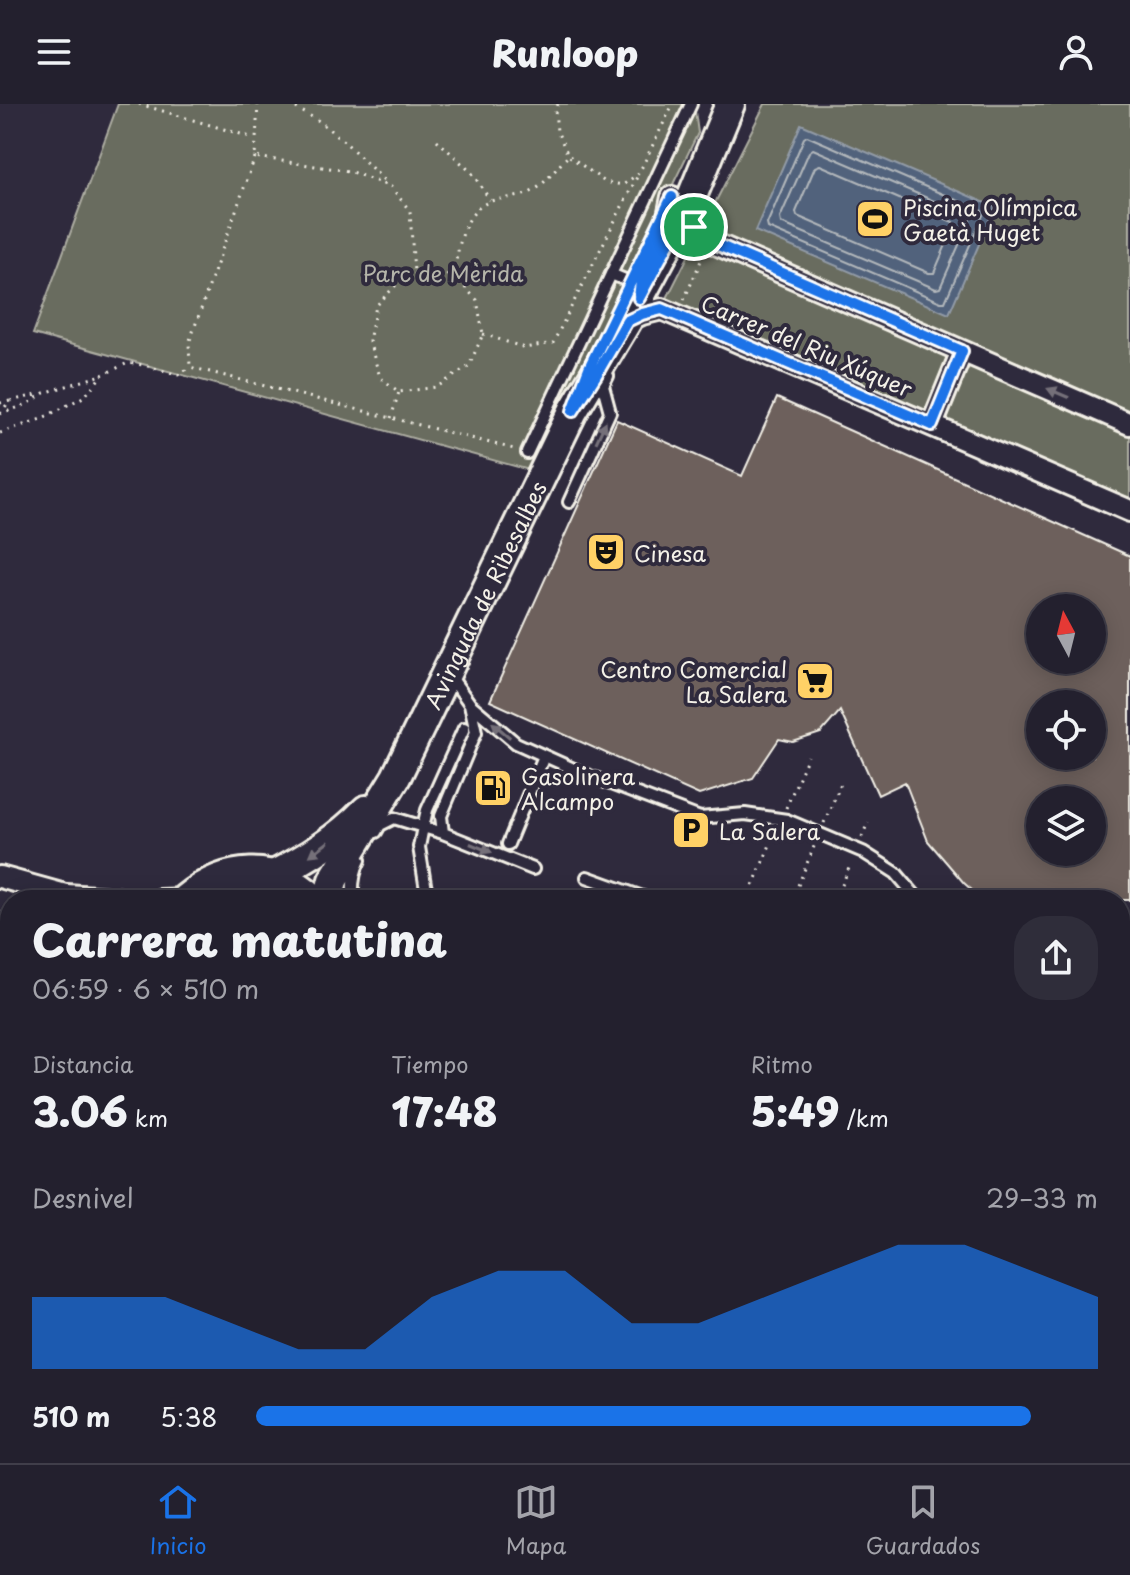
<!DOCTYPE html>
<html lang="es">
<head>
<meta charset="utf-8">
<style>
  :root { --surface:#23202e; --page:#2f2d3a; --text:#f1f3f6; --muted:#a3a3aa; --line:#403e4a; --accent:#1a73e8 }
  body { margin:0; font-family:"Playpen Sans",sans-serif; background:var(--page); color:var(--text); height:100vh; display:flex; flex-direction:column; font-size:30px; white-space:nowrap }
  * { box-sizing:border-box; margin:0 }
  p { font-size:26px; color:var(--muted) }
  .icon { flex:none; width:44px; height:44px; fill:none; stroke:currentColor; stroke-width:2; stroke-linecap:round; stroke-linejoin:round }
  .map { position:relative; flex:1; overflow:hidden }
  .details { position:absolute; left:0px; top:786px; width:1130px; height:574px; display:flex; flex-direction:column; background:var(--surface); border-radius:32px 32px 0 0; box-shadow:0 4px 20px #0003,0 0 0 2px var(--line) }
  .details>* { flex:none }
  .needle { width:52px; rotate:353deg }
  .controls { position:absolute; left:1026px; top:490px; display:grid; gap:16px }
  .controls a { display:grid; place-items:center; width:80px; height:80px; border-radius:50%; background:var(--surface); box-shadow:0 4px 20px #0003,0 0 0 2px var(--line); font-size:40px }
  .pin { position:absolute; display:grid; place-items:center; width:68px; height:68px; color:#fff; margin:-34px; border:4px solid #fff; border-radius:50%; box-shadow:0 2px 8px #0007 }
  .round { display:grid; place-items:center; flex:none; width:84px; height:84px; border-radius:32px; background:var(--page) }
  .head { display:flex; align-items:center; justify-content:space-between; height:136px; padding:0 32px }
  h1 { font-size:44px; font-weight:800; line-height:60px }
  .stats { display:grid; grid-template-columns:repeat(3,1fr); gap:12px; height:136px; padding:8px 32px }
  .stats div { display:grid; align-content:center }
  .stats b { font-size:40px; font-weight:800 }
  .stats small { font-size:22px; font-weight:400 }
  .stats p { font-size:22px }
  .chart { height:224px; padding:16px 32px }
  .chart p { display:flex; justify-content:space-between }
  .chart svg { width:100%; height:144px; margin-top:8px; fill:var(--accent); opacity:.7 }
  ul { padding:0 32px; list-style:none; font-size:26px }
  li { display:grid; grid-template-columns:128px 96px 1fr; align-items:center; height:60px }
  li i { height:20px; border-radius:10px; background:var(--accent) }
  header { display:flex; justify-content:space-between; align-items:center; height:104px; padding:0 32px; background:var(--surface); font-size:36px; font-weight:800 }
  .menu { display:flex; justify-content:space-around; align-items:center; height:112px; border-top:2px solid var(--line); background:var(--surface); font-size:22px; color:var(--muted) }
  .menu a { display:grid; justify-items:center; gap:4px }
  .menu .active { color:var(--accent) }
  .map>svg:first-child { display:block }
  .green { fill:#696c5e; stroke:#aeaea3; stroke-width:2 }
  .water { fill:#51627b; stroke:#929ba7; stroke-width:2 }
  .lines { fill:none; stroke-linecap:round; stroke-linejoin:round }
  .shore { stroke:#b3b8bc; stroke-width:2 }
  .building { fill:#6d615c; stroke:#f4f1e8; stroke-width:2; fill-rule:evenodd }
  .lane-casing { stroke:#f4f1e8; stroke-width:16 }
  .street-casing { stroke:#f4f1e8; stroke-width:26 }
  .secondary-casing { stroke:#f4f1e8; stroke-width:34 }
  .primary-casing { stroke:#f4f1e8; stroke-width:38 }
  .path { stroke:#f4f1e8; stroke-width:3; stroke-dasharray:2 6; stroke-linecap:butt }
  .lane { stroke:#2f2a3d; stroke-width:10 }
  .street { stroke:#2f2a3d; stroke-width:20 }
  .secondary { stroke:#2f2a3d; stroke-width:28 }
  .primary { stroke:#2f2a3d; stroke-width:32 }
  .oneway { fill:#747079 }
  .route-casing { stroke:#fff; stroke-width:16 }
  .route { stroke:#1a73e8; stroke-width:10 }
  .labels { text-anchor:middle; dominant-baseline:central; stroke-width:8; stroke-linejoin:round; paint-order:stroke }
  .poi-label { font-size:22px; fill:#f4f1e8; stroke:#2f2a3d; text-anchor:start }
  .park-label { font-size:22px; fill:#b5b5aa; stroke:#2f2a3d }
  .street-label { font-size:22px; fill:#f4f1e8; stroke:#2f2a3d }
</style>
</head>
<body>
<header><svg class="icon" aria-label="menu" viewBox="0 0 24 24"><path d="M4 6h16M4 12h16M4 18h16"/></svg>Runloop<svg class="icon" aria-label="person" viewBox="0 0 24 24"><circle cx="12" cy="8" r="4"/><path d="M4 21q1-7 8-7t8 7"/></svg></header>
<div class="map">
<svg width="1130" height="1359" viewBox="0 0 1130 1359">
  <rect width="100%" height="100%" fill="#2f2a3d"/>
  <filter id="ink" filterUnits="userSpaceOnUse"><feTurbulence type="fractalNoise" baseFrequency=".0125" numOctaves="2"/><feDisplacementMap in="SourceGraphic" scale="16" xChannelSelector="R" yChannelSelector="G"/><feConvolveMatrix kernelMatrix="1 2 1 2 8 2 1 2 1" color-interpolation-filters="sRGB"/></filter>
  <g filter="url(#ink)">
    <!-- green -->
    <path class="green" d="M118,0H694L698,29L533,367L33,230Z
      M765,0H1130V418L657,214Z"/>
    <!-- water -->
    <path class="water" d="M801,20L995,103L949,210L755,127Z"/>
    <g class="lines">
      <!-- shore -->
      <path class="shore" d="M807,32L982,107L983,111L945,198H941L768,124L767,120L804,34Z
        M813,45L969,112L970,116L940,184L936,185L781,119L780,114L809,48Z
        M820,61L953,118L954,122L934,169H929L797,112L796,108L815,63Z"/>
    </g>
    <!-- building -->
    <path class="building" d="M777,294L1130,452V796H983L964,779L928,737L905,678L878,691L840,607L821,629L793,638L779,635L753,674L699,691L490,597L617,316L742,372ZM1040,504H1092V556H1040ZM1040,600H1092V652H1040ZM1040,696H1092V748H1040Z"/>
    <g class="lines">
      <defs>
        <path id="lane" d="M611,170L630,178
          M527,349L691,0
          M569,398L610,308L603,282L608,272
          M450,572L470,600L516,639L587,671L700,714L745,710L787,716L863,748L896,769L919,796
          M470,600L476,628L441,712L443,729L533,765
          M376,728L380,721L394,714L443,729
          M508,740L544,652
          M587,773L651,796
          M353,796C352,781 353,769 360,756
          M441,796L426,786L419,743L423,723L427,706L464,624
          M0,815L10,818
          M5,874L10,850
          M1120,908L1130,910
          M1120,974L1130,972
          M1120,1013L1130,1011
          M0,1129L6,1133L10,1146
          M0,1167L10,1147
          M0,1237L10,1242
          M0,1259L10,1263
          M0,1325L10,1305
          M64,1359L68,1350"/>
        <path id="street" d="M686,107L694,123L709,137L1130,320
          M662,135L665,128L672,93
          M627,217L642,210L662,205L1130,407
          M932,321L962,247
          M0,773L65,791L78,796
          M67,791L135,796
          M159,796L188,795
          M0,987L10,984
          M513,1350L535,1359
          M354,1359L358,1350
          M581,1359L585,1350
          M803,1359L807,1350
          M1032,1359L1034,1350"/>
        <g id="secondary">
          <path d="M272,772C307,754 338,735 366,706"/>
          <path id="s1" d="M328,796L333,776L396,673L573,307L627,217L686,107L730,0"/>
          <path d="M1120,1037L1130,1039"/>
          <path d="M1120,1308L1130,1317"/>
          <path d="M14,1359L18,1350"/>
          <path d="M45,1359L49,1350"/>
          <path d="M1089,1359L1091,1350"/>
        </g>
        <path id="primary" d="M187,796C226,764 275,760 312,796
          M0,934L10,932
          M0,958L10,955
          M1120,1091L1130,1096
          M1120,1136L1130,1141"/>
      </defs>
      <!-- lane casing -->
      <use href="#lane" class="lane-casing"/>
      <!-- street casing -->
      <use href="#street" class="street-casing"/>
      <!-- secondary casing -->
      <use href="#secondary" class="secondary-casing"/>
      <!-- primary casing -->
      <use href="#primary" class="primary-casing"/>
      <!-- path -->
      <path class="path" d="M139,0L254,34
        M258,0L255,53L349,67L391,83L410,107L414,169
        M289,0L319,17L346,39L388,80
        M558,0L555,7L557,27L568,51L605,78L623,81L639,69L673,0
        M437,36L472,69L490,96
        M255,53L189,239L190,263L514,345
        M414,169L453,171L477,196L483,230L469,262L437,283L399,288L380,273L369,237L376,202L396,181Z
        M453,171C459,145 462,107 491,97C504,93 519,95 533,87C545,80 558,62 568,52
        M684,196L703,152
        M483,230L525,244L553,239L639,69
        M0,299L10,297
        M0,309L10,297L41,290
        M0,310L28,300L44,289L102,271
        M391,314L399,288
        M0,329L41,315L85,292L102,271L128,259L144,261L178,271L190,263
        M786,704L808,652
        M824,719L842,677
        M862,733L868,718
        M747,796L775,729
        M792,796L815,740
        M836,796L851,759"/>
      <!-- lane -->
      <use href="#lane" class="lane"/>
      <!-- street -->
      <use href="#street" class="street"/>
      <!-- secondary -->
      <use href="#secondary" class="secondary"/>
      <!-- primary -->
      <use href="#primary" class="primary"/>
    </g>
    <!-- one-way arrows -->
    <defs><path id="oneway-solid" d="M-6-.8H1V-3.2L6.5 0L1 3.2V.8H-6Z" transform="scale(2)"/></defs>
    <g class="oneway">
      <use href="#oneway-solid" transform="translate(1058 289) rotate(-157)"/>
      <use href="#oneway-solid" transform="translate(601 328) rotate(-65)"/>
      <use href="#oneway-solid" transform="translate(501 626) rotate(-140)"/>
      <use href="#oneway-solid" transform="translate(481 744) rotate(22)"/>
      <use href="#oneway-solid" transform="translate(319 745) rotate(143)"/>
    </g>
  </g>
  <g class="lines" filter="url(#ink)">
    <defs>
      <path id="route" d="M672,93L665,128L641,177L639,194L686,107L694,123L709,137L962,247L932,321L662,205L642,210L627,217L596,271L573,307L589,264Z"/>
    </defs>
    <!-- route casing -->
    <use href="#route" class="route-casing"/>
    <!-- route -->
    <use href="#route" class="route"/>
  </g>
  <!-- icons -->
  <defs>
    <symbol id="stadium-square" viewBox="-11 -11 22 22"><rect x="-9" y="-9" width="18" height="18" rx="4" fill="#ffd166" stroke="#2f2a3d"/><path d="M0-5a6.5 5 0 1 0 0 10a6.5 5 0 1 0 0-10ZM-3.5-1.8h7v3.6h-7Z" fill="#111"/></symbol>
    <symbol id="theatre-square" viewBox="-11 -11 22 22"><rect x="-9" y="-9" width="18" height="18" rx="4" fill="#ffd166" stroke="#2f2a3d"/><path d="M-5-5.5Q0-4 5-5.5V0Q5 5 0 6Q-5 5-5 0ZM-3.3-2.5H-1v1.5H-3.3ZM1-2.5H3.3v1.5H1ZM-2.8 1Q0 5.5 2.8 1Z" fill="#111"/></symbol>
    <symbol id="supermarket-square" viewBox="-11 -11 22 22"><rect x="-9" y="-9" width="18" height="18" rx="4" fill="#ffd166" stroke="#2f2a3d"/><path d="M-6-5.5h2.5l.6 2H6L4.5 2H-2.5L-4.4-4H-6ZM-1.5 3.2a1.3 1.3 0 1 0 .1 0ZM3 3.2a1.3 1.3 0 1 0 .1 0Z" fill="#111"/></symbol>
    <symbol id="fuel-square" viewBox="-11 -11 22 22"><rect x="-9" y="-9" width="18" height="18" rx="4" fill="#ffd166" stroke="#2f2a3d"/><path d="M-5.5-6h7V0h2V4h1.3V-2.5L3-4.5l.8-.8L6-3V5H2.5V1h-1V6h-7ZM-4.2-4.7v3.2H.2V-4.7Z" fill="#111"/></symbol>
    <symbol id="parking-square" viewBox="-11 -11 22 22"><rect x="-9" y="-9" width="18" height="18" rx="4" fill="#ffd166" stroke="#2f2a3d"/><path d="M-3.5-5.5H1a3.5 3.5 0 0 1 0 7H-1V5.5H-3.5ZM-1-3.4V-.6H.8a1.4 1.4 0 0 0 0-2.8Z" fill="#111"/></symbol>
  </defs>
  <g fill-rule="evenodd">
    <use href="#stadium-square" x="853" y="93" width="44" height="44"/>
    <use href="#theatre-square" x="584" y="426" width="44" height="44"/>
    <use href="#supermarket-square" x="793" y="555" width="44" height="44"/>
    <use href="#fuel-square" x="471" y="662" width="44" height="44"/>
    <use href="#parking-square" x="669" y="704" width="44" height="44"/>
  </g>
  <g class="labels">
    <!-- poi labels -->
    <g class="poi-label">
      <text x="903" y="102">Piscina Olímpica<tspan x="903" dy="25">Gaetà Huget</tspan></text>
      <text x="634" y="448">Cinesa</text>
      <text x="787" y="564" text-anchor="end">Centro Comercial<tspan x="787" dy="25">La Salera</tspan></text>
      <text x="521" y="671">Gasolinera<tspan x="521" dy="25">Alcampo</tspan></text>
      <text x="719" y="726">La Salera</text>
    </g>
    <!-- park labels -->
    <g class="park-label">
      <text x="443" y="168">Parc de Mèrida</text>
    </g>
    <!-- street labels -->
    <g class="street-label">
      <text transform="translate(807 241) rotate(23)">Carrer del Riu Xúquer</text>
      <text stroke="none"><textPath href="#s1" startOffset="344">Avinguda de Ribesalbes</textPath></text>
    </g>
  </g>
</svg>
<div class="controls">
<a><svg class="needle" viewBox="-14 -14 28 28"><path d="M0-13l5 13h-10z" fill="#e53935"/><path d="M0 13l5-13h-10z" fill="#a3a3aa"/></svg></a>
<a><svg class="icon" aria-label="locate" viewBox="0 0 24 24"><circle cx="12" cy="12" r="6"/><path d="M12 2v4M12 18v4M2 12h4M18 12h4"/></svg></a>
<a><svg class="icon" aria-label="layers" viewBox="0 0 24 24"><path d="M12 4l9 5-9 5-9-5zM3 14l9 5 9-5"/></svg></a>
</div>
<div class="pin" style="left:694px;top:123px;background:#1e9e55"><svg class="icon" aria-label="arrive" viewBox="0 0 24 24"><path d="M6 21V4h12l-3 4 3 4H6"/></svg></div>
<section class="details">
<div class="head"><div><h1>Carrera matutina</h1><p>06:59 · 6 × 510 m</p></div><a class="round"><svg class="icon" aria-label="share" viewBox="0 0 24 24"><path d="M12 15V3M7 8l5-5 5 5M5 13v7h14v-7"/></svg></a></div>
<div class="stats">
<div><p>Distancia</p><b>3.06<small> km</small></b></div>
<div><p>Tiempo</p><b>17:48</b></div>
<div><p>Ritmo</p><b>5:49<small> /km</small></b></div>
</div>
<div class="chart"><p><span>Desnivel</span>29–33 m</p>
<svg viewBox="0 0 160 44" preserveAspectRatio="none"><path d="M0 44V22L10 22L20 22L30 30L40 38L50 38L60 22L70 14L80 14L90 30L100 30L110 22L120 14L130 6L140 6L150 14L160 22V44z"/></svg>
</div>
<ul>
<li><b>510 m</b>5:38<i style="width:92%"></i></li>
</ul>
</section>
</div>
<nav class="menu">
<a class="active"><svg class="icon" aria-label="home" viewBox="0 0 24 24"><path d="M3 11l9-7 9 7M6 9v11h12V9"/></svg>Inicio</a>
<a><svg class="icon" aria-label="map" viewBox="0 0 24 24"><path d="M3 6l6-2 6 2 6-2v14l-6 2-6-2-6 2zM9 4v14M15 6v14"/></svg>Mapa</a>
<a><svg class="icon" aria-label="saved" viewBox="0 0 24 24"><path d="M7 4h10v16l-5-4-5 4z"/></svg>Guardados</a>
</nav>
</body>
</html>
